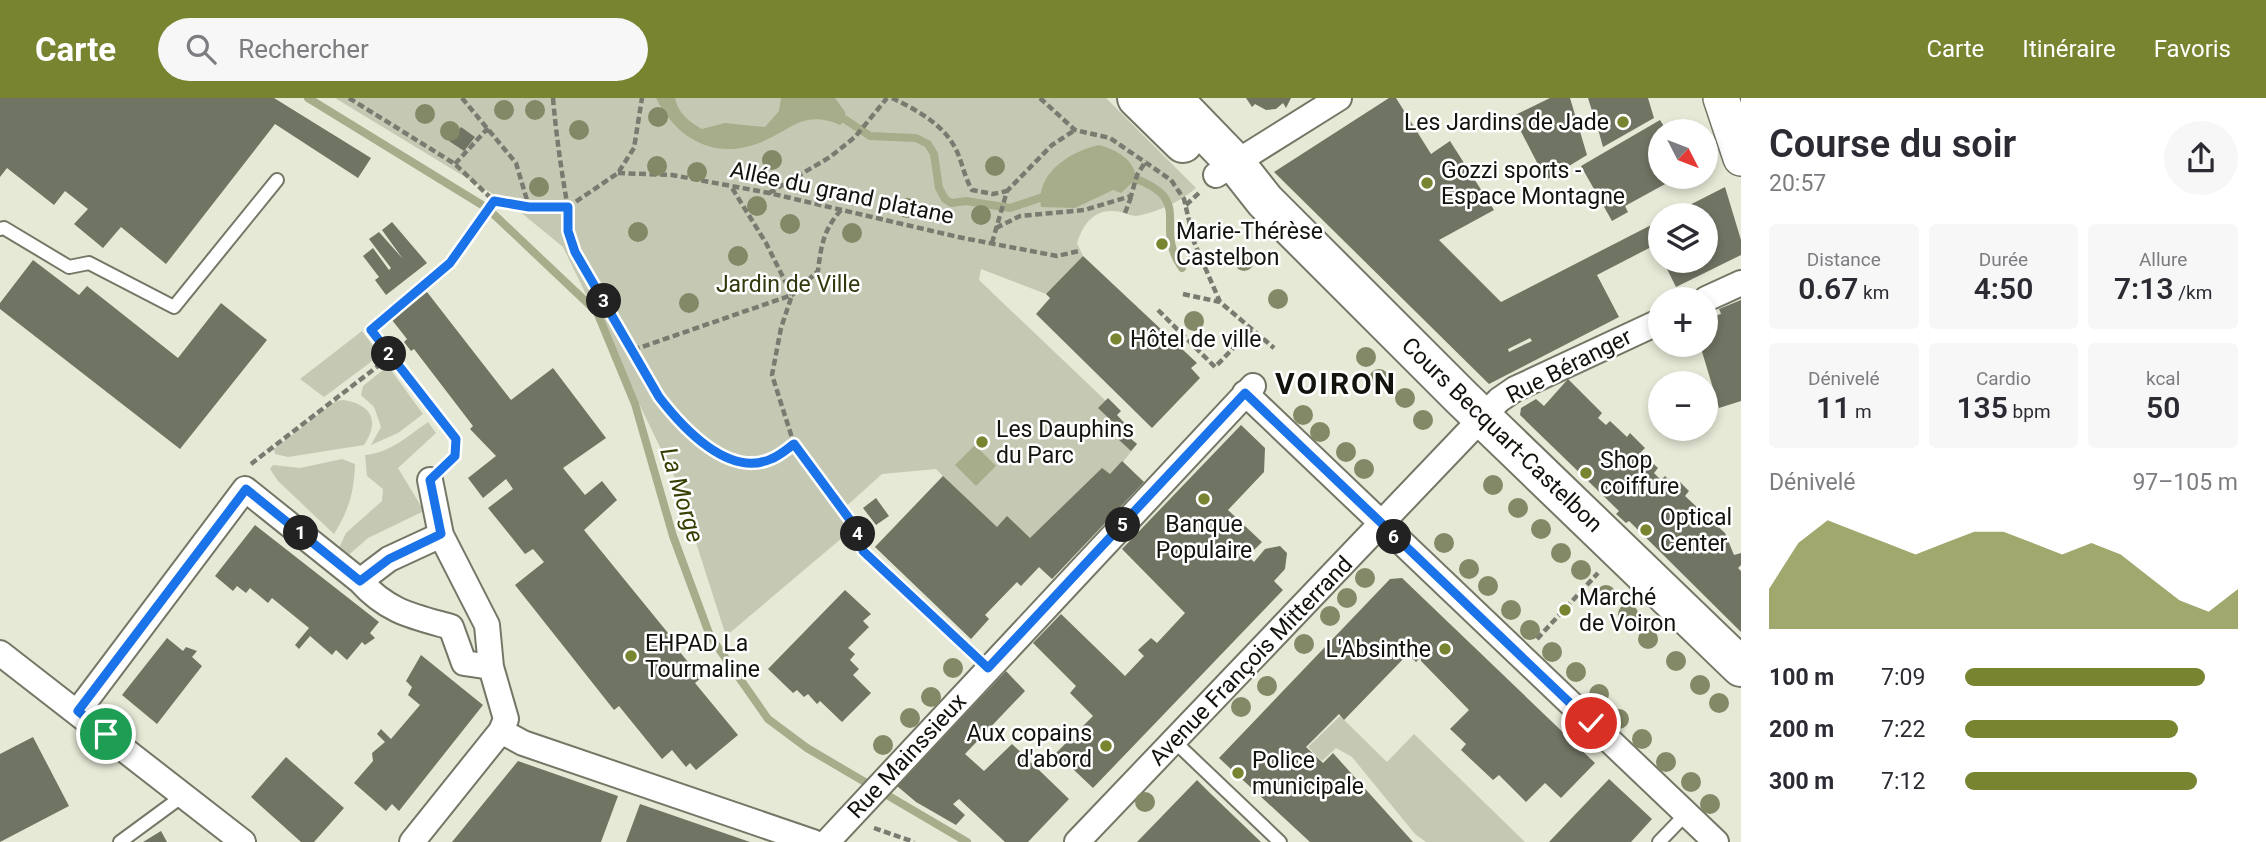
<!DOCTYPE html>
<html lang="fr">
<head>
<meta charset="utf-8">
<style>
  :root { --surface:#fff; --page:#f7f7f7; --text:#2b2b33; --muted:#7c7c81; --accent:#798431 }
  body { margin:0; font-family:Roboto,sans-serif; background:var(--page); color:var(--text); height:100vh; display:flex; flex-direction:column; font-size:26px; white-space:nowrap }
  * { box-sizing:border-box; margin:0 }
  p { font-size:23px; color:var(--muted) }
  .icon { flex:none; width:38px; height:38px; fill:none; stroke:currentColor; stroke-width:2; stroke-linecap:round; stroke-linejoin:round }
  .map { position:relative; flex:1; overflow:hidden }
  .details { display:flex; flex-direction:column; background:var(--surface); width:525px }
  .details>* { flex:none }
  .needle { width:46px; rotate:132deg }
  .controls { position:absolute; left:1648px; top:21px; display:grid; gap:14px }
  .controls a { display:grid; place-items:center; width:70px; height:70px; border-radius:50%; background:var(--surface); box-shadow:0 4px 10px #0003; font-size:35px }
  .pin { position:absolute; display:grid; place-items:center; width:60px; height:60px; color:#fff; margin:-30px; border:4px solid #fff; border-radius:50%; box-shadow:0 2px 7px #0007 }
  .km { position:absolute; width:35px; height:35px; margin:-18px; border-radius:50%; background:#222; color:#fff; font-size:19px; line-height:35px; text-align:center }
  .round { display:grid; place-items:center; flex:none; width:74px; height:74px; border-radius:37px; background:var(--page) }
  .overview { display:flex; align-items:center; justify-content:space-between; height:119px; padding:0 28px }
  h1 { font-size:38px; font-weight:600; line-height:52px }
  .metrics { display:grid; grid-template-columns:repeat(3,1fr); gap:10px; height:119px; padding:7px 28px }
  .metrics div { display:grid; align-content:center; border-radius:7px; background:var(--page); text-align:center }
  .metrics b { font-size:30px; font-weight:600 }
  .metrics small { font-size:19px; font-weight:400 }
  .metrics p { font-size:19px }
  .chart { height:196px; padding:14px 28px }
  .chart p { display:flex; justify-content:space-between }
  .chart svg { width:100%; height:126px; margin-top:7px; fill:var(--accent); opacity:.7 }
  ul { padding:0 28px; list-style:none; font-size:23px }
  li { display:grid; grid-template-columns:112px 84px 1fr; align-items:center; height:52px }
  li i { height:18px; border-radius:9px; background:var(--accent) }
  header { display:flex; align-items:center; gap:42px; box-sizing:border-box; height:98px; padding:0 35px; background:var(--accent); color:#fff }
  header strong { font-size:33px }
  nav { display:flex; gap:38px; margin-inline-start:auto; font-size:24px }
  .search { width:490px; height:63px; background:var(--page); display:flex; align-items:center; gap:18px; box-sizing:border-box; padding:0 24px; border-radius:38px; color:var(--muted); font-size:26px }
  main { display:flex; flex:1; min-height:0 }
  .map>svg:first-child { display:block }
  .green { fill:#c5c9b3 }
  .water { fill:#a7ad8a }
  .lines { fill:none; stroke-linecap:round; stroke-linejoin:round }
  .stream { stroke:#a7ad8a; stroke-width:8 }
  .building { fill:#707463; fill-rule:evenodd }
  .lane-casing { stroke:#747766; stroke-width:16 }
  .street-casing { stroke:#747766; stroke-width:28 }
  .secondary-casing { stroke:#747766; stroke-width:38 }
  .primary-casing { stroke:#747766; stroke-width:42 }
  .path { stroke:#787b6f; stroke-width:4.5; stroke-dasharray:7 3.5; stroke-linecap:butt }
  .lane { stroke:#fff; stroke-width:12 }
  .street { stroke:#fff; stroke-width:24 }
  .secondary { stroke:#fff; stroke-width:35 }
  .primary { stroke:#fff; stroke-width:38 }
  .tree { fill:#838867 }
  .route-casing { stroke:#fff; stroke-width:14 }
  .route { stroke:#1a73e8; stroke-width:9 }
  .poi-dot { fill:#798431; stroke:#fff; stroke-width:2.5 }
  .labels { text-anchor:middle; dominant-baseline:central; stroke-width:5; stroke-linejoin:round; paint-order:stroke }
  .poi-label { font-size:23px; fill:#12130d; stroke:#fff; text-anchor:start }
  .street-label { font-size:23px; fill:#12130d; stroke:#fff }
  .park-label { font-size:23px; fill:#33380d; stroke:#fff }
  .water-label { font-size:24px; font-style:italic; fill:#373e00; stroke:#fff }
  .district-label { font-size:30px; font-weight:bold; letter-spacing:2px; fill:#12130d; stroke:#fff }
</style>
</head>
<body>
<header>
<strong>Carte</strong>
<div class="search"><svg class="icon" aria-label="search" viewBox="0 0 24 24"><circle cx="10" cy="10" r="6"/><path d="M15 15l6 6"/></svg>Rechercher</div>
<nav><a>Carte</a><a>Itinéraire</a><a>Favoris</a></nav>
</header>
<main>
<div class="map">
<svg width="1741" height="744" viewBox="0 0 1741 744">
  <rect width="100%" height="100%" fill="#e5e9d6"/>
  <!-- green -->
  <path class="green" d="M335,0H1106L1196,90C1180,104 1158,114 1136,118C1131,118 1126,115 1121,114C1097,109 1084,123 1077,145L1083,158L1046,196L981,171L979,182L1106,303L1124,335L1137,346L1123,364L1144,384L1052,481L1039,469L1021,488L1016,484L985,517L989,521L971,541L875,449L943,378L936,371L882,376L842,412L855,429L726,538L676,382L563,149L513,108Z
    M362,233L380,257L324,299L300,281Z
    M388,268L423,316L398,335L371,347L381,329L374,309L361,297L363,288Z
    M344,302C372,307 380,323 364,347L288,359L275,356L274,351L336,303Z
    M428,324L436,335L398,370L424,413L368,440L343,462L336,456L346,435L382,403L383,391L367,378L365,357C390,355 408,338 428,324Z
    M342,361L355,366C354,394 349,412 334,436L278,383L270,371L273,367L300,370Z
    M1340,618L1387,664L1414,636L1525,744H1426L1415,736L1352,659L1336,650L1322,663L1308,649Z"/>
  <!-- water -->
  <path class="water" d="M656,0H675C678,15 689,24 702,31L725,25L765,29L779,13L781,0H835L845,14L846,22L840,27C805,12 793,30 764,43C717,64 677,42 656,0Z
    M1099,47C1116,52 1135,61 1136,81L1121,95L1113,92L1075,110L1041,109C1035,75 1071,53 1099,47Z
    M975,347L996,368L976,388L955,367Z"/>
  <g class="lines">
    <!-- stream -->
    <path class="stream" d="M308,0L487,110L597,214L635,306L673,438L710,538L768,621L807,650L967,744
      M846,22L870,38L916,40L928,46L934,56L939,90L945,101L951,105L966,103L1010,110L1049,97
      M1128,78C1199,102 1151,126 1182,170"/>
  </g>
  <!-- building -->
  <path class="building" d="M0,0H274L371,60L358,80L275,26L166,166L121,129L103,150L74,126L88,111L65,93L54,107L7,70L0,79Z
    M1246,0H1291L1286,10L1283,5L1276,11L1266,12L1255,6L1252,9Z
    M1389,0H1396L1431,56L1450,43L1494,112L1439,142L1501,204L1661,122V159L1655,147L1597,177L1619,219L1489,286L1274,74ZM1530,240L1532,243L1509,254L1508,251Z
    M1550,0H1570L1587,57L1546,82L1513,18Z
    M1588,0H1648L1654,20L1603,49L1598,31L1603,30L1599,18L1594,19Z
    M1660,22L1667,33H1661V79H1678L1625,108L1628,114L1612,123L1581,68Z
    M461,29L475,39L464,53L449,43Z
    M1725,89L1741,142V157L1676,189L1663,163H1706V117H1670Z
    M392,124L427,165L386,197L375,182L379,179L363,158L373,150L389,172L391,170L369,141L379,134L403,161L382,132Z
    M1083,158L1197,265L1191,270L1200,280L1152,330L1036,216L1050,200L1046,196Z
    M33,162L79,197L87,188L178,260L221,205L267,242L180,351L0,211V205Z
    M427,194L511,302L553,270L606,340L563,370L585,397L602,383L617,402L584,432L668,535L666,537L701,580L695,585L738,637L696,672L690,665L686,669L672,652L662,661L619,608L614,612L515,487L544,464L533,451L525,456L488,410L513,391L506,381L483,400L468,380L496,358L470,331L473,328L414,251L411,253L404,244L407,241L392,222Z
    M1741,202V303L1719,310L1700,247H1706V220L1721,216L1719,211Z
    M1568,281L1602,315L1598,320L1606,327L1610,323L1627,339L1630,335L1645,350L1641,354L1658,370L1654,375L1661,382L1665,378L1675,388L1680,384L1689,393L1685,398L1725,435L1734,457L1741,455V467L1738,470L1741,473V534L1629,423L1626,425L1616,416L1619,413L1520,317L1521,310L1536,301L1544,308Z
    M1108,300L1121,313L1117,317L1129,330L1124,335L1098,310Z
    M1241,327L1265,350L1264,374L1228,412L1262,444L1248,458L1254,464L1265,451L1280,448L1287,455L1285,471L1274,483L1283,492L1093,690L1056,655L1093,618L1070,595L1076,588L1033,545L1061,516L1125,578L1144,558L1138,552L1151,540L1157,545L1185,515L1122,451Z
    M1124,335L1137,346L1131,353L1118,341Z
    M1122,363L1144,384L1052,481L1039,469L1021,488L1017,484L985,517L989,521L971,541L875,449L943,378L997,429L1007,418L1030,440L1102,370L1110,376Z
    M876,400L889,418L876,427L863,410Z
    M255,427L379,524L370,535L375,540L365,547L362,544L347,562L336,552L332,557L310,538L299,551L295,547L309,530L272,500L268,505L250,490L246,495L237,488L233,493L215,478Z
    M1402,480L1595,665L1561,700L1545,685L1526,704L1499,677L1493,682L1461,652L1466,646L1450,631L1469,612L1421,563V559L1416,564L1408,556L1344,622L1339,616L1306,649L1323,665L1333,655L1413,744H1310L1219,660L1390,481Z
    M845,492L871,516L863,523L869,529L848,550L855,556L850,562L859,571L853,577L871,595L842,624L820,603L817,606L808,596L804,599L797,592L793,595L768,571Z
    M167,540L183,553L186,549L197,553L192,559L202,568L157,626L122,597Z
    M421,557L483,607L399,713L392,706L386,713L354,685L373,663L372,655L385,644L377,636L381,631L391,641L420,607L408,597L412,589L406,583Z
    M1006,573L1025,593L965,656L984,673L1012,646L1069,701L1028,744H1005L959,701L953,706L965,717L956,727L916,704L897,688Z
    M33,639L69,708L0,744V656Z
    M286,659L344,710L314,744H301L251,699Z
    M518,663L618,698L601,744H452Z
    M1609,681L1652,721L1631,744H1549Z
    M1197,682L1211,696L1261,744H1137Z
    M640,706L750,744H626Z
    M161,733L167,744H143Z"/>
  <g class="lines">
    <defs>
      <path id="lane" d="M0,131L4,130L69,169L89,165L174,209L277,82
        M1174,643L1280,744
        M120,744L184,697
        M1659,744L1687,715"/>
      <path id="street" d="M1216,77L1339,0
        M1706,201L1741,185
        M1245,295L1716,744
        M441,437L389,461L360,483C388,514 412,518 451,529L464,565L491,569
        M0,555L243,744
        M78,613L245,391L360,483
        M501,633L523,645L813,744
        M412,744L501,633L506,621L491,569L487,527L441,437L430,382
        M827,744L1253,288
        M1077,744L1499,302L1515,291L1661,223"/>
      <path id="secondary" d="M1721,0L1741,60"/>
      <path id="primary" d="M1137,0L1183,45
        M1172,0L1235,65L1265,103L1462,300L1741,569"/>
    </defs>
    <!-- lane casing -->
    <use href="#lane" class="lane-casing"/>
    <!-- street casing -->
    <use href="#street" class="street-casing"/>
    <!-- secondary casing -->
    <use href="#secondary" class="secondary-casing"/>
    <!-- primary casing -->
    <use href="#primary" class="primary-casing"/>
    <!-- path -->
    <path class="path" d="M349,0L455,66L494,103L568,109L618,75L634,50L642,0
      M462,0L516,65L529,109
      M553,0C556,36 561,70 567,105C570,123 568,135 575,154L659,299L695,339L726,358L750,365L771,362L794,346
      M892,0C917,12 947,28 958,56C963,68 965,80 972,92L993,96L1007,93
      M1040,0L1075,32L1110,40L1171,82L1184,101L1194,144L1220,204
      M455,66L488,30
      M618,75L672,77L769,95L958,139L1057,158L1079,153
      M769,95L830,59L855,39L887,0
      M1186,107L1200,94
      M841,112C824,131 821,147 818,173L792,197L781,230L772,277L794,346L856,430L863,453L970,555
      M1125,115L1131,99
      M996,130L1020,118L1084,112L1131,98L1137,77L1146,63
      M992,145L1007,93L1052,47L1075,32
      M1183,196L1220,204L1274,250
      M1158,212L1215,269L1253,230
      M633,252L792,197L766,145L732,90
      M447,365L455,358L456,341L371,232L450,165L494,103
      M251,366L391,258
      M1537,541L1598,475
      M874,730L914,744"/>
    <!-- lane -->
    <use href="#lane" class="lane"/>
    <!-- street -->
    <use href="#street" class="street"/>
    <!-- secondary -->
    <use href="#secondary" class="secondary"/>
    <!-- primary -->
    <use href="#primary" class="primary"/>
  </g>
  <!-- trees -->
  <g class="tree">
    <circle cx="504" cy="12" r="10"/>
    <circle cx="535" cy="12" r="10"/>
    <circle cx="425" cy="16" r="10"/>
    <circle cx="658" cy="19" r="10"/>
    <circle cx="579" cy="32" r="10"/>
    <circle cx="450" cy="33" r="10"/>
    <circle cx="772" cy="62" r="10"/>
    <circle cx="657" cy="68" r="10"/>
    <circle cx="995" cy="68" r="10"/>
    <circle cx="697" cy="74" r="10"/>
    <circle cx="539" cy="89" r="10"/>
    <circle cx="757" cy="108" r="10"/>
    <circle cx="907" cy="110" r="10"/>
    <circle cx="981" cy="117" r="10"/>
    <circle cx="790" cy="126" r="10"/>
    <circle cx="638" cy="134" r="10"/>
    <circle cx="852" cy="135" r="10"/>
    <circle cx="738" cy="158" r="10"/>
    <circle cx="1244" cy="163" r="10"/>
    <circle cx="1278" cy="201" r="10"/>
    <circle cx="689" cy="205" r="10"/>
    <circle cx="1194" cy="223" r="10"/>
    <circle cx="1366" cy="259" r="10"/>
    <circle cx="1379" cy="281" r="10"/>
    <circle cx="1405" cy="300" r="10"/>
    <circle cx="1303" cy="317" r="10"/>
    <circle cx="1423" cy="322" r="10"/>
    <circle cx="1320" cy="334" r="10"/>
    <circle cx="1346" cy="354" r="10"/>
    <circle cx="1364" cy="371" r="10"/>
    <circle cx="1493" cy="387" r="10"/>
    <circle cx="1518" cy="410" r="10"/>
    <circle cx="1541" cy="431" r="10"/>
    <circle cx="1444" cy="445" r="10"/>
    <circle cx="1561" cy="455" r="10"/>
    <circle cx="1469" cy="471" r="10"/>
    <circle cx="1581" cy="472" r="10"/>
    <circle cx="1365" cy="480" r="10"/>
    <circle cx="1488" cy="488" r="10"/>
    <circle cx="1606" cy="497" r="10"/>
    <circle cx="1347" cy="500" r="10"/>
    <circle cx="1511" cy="512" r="10"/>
    <circle cx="1628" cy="516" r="10"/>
    <circle cx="1330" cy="518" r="10"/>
    <circle cx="1530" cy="532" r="10"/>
    <circle cx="1648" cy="541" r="10"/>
    <circle cx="1304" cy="546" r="10"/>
    <circle cx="1552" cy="554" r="10"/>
    <circle cx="1676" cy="563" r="10"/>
    <circle cx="953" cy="570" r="10"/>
    <circle cx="1576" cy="574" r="10"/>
    <circle cx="1700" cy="587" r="10"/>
    <circle cx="1267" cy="588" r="10"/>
    <circle cx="1599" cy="596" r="10"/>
    <circle cx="931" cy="599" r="10"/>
    <circle cx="1719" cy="605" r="10"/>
    <circle cx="1241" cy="609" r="10"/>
    <circle cx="910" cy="620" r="10"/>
    <circle cx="1619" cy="621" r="10"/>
    <circle cx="1642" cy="641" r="10"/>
    <circle cx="883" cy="647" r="10"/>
    <circle cx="1666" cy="664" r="10"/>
    <circle cx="1691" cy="684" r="10"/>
    <circle cx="1145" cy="704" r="10"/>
    <circle cx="1710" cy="706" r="10"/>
  </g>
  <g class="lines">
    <defs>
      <path id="route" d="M106,636L78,613L246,391L360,483L389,461L441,436L430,382L455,358L456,341L371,232L450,165L494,103L529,109H568V133L575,154L659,299C682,329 728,380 771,361C779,358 787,351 794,346L856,430L863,453L988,570L1245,295L1591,625"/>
    </defs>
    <!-- route casing -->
    <use href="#route" class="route-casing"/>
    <!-- route -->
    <use href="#route" class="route"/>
  </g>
  <!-- markers -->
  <g class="poi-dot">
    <circle cx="1623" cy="24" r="7"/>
    <circle cx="1427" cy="85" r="7"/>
    <circle cx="1162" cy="146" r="7"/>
    <circle cx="1116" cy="241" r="7"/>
    <circle cx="982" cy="344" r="7"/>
    <circle cx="1586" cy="375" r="7"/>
    <circle cx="1204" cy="401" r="7"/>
    <circle cx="1646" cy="432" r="7"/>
    <circle cx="1565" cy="512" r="7"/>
    <circle cx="1445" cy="551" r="7"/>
    <circle cx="631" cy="558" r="7"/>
    <circle cx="1106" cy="648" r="7"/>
    <circle cx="1238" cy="675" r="7"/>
  </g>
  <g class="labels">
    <!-- poi labels -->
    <g class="poi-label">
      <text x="1609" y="24" text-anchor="end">Les Jardins de Jade</text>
      <text x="1441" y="72">Gozzi sports -<tspan x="1441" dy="26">Espace Montagne</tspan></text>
      <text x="1176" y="133">Marie-Thérèse<tspan x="1176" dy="26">Castelbon</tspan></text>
      <text x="1130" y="241">Hôtel de ville</text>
      <text x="996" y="331">Les Dauphins<tspan x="996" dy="26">du Parc</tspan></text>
      <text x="1600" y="362">Shop<tspan x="1600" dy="26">coiffure</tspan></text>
      <text x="1660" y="419">Optical<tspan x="1660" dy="26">Center</tspan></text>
      <text x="1204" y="426" text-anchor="middle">Banque<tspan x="1204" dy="26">Populaire</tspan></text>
      <text x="1579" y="499">Marché<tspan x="1579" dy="26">de Voiron</tspan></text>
      <text x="645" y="545">EHPAD La<tspan x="645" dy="26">Tourmaline</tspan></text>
      <text x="1431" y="551" text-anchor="end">L'Absinthe</text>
      <text x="1092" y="635" text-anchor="end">Aux copains<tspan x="1092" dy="26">d'abord</tspan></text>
      <text x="1252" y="662">Police<tspan x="1252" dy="26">municipale</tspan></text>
    </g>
    <!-- street labels -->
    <g class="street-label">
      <text transform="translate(842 95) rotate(12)">Allée du grand platane</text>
      <text transform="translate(1569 268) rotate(-27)">Rue Béranger</text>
      <text transform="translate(1502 337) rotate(44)">Cours Becquart-Castelbon</text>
      <text transform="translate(1251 563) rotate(-46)">Avenue François Mitterrand</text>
      <text transform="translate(907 658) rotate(-47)">Rue Mainssieux</text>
    </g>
    <!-- park labels -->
    <g class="park-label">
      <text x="788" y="186">Jardin de Ville</text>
    </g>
    <!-- water labels -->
    <g class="water-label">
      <text transform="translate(682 397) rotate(73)">La Morge</text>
    </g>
    <!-- district labels -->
    <g class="district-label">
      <text x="1336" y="285">VOIRON</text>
    </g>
  </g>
</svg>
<div class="controls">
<a><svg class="needle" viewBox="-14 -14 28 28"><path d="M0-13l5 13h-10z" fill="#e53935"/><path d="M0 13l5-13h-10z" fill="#7c7c81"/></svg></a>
<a><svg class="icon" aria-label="layers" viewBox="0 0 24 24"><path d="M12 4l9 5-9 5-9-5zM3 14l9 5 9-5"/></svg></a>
<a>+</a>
<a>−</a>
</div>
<div class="pin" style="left:106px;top:636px;background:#1e9e55"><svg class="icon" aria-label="arrive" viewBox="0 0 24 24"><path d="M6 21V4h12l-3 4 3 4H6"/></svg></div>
<div class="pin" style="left:1591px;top:625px;background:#d93025"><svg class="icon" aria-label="check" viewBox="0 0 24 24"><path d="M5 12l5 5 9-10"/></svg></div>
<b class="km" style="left:301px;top:435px">1</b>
<b class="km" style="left:389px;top:256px">2</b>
<b class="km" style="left:604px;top:203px">3</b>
<b class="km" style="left:858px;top:436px">4</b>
<b class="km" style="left:1123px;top:427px">5</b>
<b class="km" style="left:1394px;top:439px">6</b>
</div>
<section class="details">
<div class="overview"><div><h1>Course du soir</h1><p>20:57</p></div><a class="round"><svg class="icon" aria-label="share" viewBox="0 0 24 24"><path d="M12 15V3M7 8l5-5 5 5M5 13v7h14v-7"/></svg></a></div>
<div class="metrics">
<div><p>Distance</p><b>0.67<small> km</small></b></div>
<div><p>Durée</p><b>4:50</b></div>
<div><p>Allure</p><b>7:13<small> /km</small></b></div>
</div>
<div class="metrics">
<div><p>Dénivelé</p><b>11<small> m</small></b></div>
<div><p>Cardio</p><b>135<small> bpm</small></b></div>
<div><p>kcal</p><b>50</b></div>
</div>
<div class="chart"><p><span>Dénivelé</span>97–105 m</p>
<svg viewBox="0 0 160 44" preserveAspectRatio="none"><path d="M0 44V30L10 14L20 6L30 10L40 14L50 18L60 14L70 10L80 10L90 14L100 18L110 14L120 18L130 26L140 34L150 38L160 30V44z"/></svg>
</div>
<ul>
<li><b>100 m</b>7:09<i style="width:88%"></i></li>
<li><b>200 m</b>7:22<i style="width:78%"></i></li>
<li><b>300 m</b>7:12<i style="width:85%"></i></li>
</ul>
</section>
</main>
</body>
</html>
